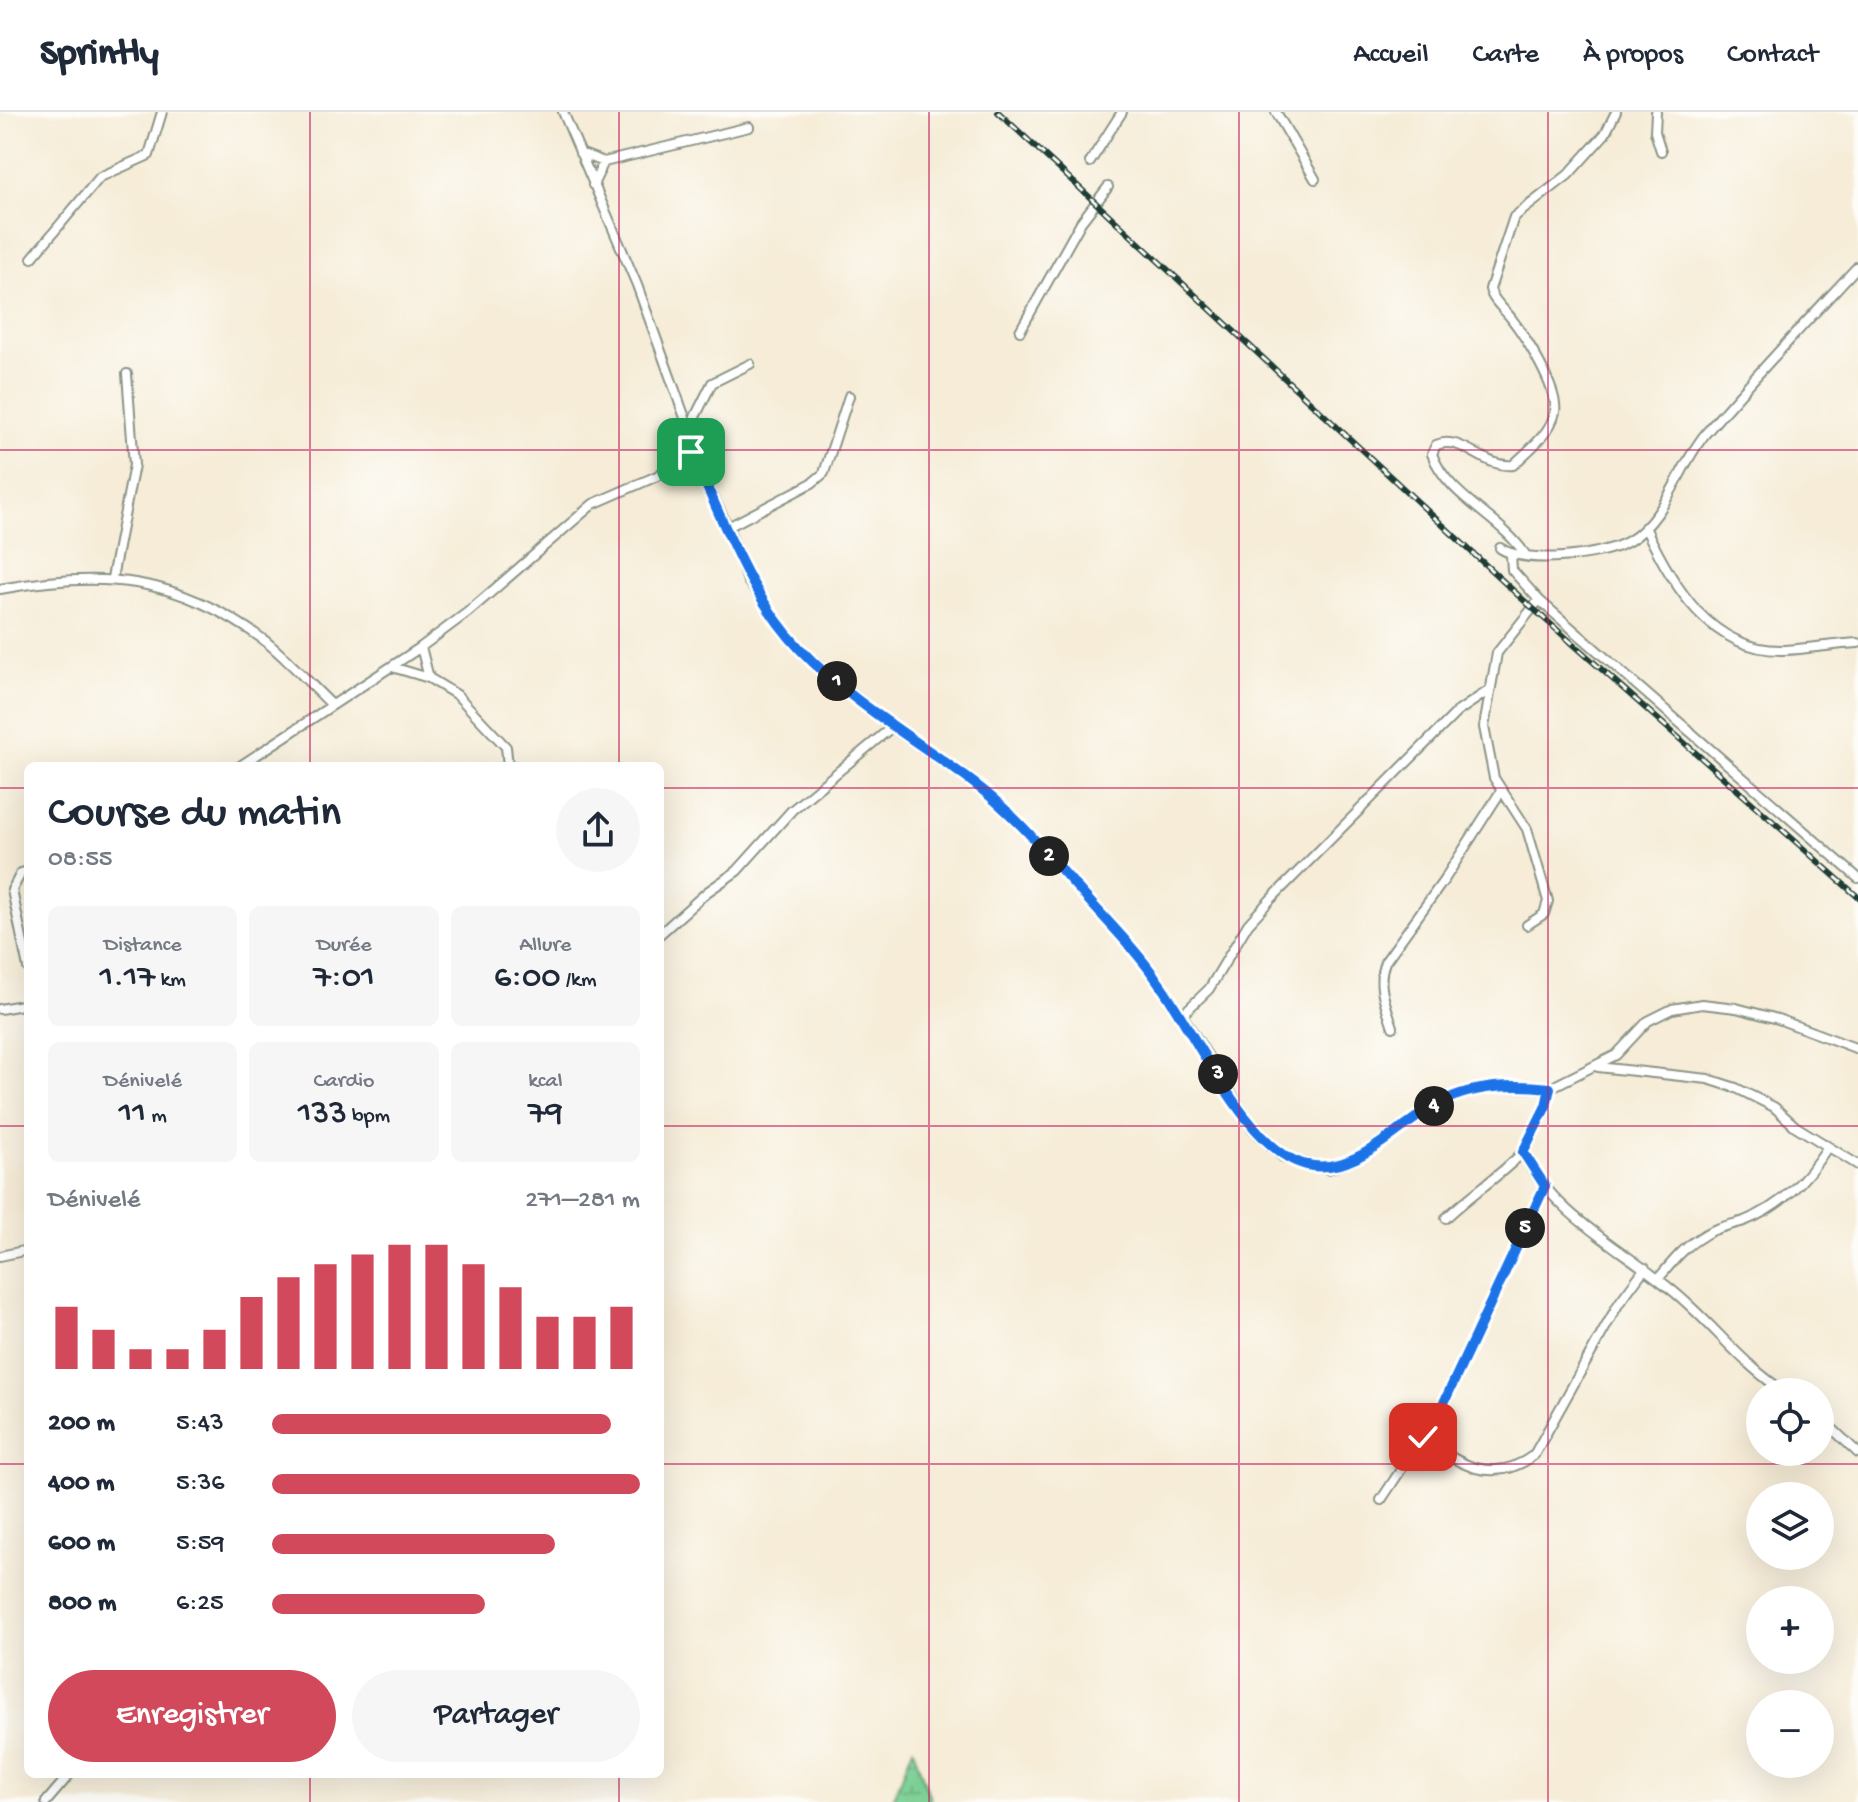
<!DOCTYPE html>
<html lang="fr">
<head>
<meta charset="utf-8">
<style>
  :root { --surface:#fff; --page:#f6f6f7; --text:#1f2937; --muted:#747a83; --line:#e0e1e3; --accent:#d1495b }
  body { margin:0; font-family:"Gochi Hand",sans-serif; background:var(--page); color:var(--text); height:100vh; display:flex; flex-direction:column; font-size:30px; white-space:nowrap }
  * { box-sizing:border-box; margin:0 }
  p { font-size:26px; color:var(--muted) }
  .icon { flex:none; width:44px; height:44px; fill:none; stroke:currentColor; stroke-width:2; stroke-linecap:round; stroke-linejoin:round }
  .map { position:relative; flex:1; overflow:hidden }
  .side { position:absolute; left:24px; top:650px; width:640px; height:1016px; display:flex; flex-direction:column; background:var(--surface); border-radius:12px; box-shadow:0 8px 32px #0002 }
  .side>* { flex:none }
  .controls { position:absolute; left:1746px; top:1266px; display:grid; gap:16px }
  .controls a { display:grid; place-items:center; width:88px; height:88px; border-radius:50%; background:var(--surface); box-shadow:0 8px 32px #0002; font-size:40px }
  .pin { position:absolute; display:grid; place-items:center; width:68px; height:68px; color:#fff; margin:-34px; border-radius:16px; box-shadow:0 4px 12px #0006 }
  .km { position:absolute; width:40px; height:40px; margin:-20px; border-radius:50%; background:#222; color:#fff; font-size:22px; line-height:40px; text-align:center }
  .round { display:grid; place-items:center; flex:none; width:84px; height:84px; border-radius:42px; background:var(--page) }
  .summary { display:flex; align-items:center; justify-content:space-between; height:136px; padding:0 24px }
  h1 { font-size:44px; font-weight:600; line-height:60px }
  .metrics { display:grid; grid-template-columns:repeat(3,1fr); gap:12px; height:136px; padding:8px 24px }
  .metrics div { display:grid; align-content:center; border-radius:12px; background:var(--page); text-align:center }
  .metrics b { font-size:34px; font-weight:600 }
  .metrics small { font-size:22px; font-weight:400 }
  .metrics p { font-size:22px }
  .chart { height:224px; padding:16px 24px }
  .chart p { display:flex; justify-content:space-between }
  .chart svg { width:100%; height:144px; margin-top:8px; stroke:var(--accent); stroke-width:6 }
  .button { display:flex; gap:16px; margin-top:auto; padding:16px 24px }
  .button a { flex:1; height:92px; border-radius:48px; background:var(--accent); color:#fff; font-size:32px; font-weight:600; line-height:92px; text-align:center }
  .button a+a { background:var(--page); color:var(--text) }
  ul { padding:0 24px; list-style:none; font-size:26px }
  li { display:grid; grid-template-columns:128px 96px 1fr; align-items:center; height:60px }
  li i { height:20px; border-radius:10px; background:var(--accent) }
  header { display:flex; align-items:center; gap:48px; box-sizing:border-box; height:112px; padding:0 40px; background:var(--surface); border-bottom:2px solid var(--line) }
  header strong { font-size:38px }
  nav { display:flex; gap:44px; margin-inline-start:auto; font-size:28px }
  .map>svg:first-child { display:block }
  .wetland { fill:url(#wetland-marsh); stroke:#4b8562; stroke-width:2 }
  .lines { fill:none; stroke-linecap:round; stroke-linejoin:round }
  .minor-casing { stroke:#8a9486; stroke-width:12 }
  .minor { stroke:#fff; stroke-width:8 }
  .rail-casing { stroke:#1f3d34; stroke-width:6 }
  .rail { stroke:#fdfcf7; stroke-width:3; stroke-dasharray:9; stroke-linecap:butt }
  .route-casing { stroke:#fff; stroke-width:16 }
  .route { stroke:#1a73e8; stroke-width:10 }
  .grid { fill:none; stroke:#c2185b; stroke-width:2; stroke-opacity:0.55 }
</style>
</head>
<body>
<header>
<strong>Sprintly</strong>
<nav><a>Accueil</a><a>Carte</a><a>À propos</a><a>Contact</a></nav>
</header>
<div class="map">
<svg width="1858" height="1690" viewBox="0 0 1858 1690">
  <defs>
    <pattern id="wetland-marsh" width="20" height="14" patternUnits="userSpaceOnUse" patternTransform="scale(2)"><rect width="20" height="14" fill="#77cd91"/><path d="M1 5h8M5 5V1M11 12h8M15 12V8" fill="none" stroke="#61a877"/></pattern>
  </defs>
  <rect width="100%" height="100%" fill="#fdfcf7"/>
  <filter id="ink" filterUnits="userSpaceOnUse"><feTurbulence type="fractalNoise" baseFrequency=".0125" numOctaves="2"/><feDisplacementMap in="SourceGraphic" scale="16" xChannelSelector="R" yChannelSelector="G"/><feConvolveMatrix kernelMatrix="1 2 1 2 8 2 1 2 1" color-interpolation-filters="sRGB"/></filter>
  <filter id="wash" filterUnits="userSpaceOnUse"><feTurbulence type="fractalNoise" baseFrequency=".006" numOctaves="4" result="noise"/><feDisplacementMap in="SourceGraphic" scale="32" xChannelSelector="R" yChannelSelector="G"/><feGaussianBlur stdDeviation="1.8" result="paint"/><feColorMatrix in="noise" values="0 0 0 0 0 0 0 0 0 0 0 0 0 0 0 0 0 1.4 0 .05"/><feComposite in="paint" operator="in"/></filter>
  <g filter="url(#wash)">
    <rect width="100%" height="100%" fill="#f6ecd7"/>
    <!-- wetland -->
    <path class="wetland" d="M913,1636L931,1690H892Z"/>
  </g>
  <g filter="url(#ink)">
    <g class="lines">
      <defs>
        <path id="minor" d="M563,0L637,173L689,317L691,340L728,415L748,469L785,520L801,539L892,615L979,674L1028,720L1146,853L1182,903L1253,1017L1283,1045L1328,1057L1352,1049L1448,986L1489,975L1550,976L1616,943L1648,909L1672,897L1702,892L1736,896L1778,907L1858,937
          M1276,0L1315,67
          M1656,0L1655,20L1661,39
          M580,41L604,50L749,15
          M1090,50L1122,0
          M593,73L604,50
          M32,146L100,65L149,43L162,0
          M1020,219L1081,110L1108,75
          M689,317L712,271L750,252
          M728,415L812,371L824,361L849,284
          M1645,415C1672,473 1711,540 1784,538C1809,537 1833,532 1858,531
          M1500,436C1524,453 1602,445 1629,429C1667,406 1679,353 1706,321C1755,264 1807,209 1858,154
          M1525,442C1500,405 1447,384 1432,342L1436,333C1463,322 1484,357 1513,353C1528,339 1551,321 1555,300C1559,278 1525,224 1511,206C1504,197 1492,188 1490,177L1514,105L1568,63L1605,22L1616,0
          M1511,443L1512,458L1539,488L1858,766
          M112,466L134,353L127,262
          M0,477C103,458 177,464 264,528C288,547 309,571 331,592
          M421,535L429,566
          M392,555L429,566L457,583L506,635L508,654
          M240,654L421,535L468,500L593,392L657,364L691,340
          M28,759L21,761L12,778L28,856
          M1527,813L1544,802L1548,789L1527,717L1494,666L1484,615L1497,541L1539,488
          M660,822L707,780L737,759L792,698L892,615
          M0,897L28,892
          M1182,903L1209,877L1248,812L1271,787L1457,600L1488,579
          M1393,915C1386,893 1376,872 1385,850L1444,768L1501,679
          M1598,955L1708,967L1736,976L1774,995L1795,1014L1858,1053
          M1550,976L1546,994L1523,1040C1553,1105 1628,1139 1680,1185C1716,1216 1744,1254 1785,1280
          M1446,1106C1471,1082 1499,1065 1523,1040
          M0,1144L28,1138
          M1658,1167C1670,1153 1682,1137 1698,1127C1712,1116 1728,1114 1744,1109C1781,1095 1806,1068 1827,1036
          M1820,1305L1858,1341
          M1423,1325C1458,1353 1493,1374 1534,1343L1619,1191L1645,1156
          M1381,1388L1441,1297L1545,1074
          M46,1690L70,1662"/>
      </defs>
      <!-- minor casing -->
      <use href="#minor" class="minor-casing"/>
      <!-- minor -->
      <use href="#minor" class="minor"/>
      <defs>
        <path id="rail" d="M998,0L1519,484L1858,785"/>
      </defs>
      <!-- rail casing -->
      <use href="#rail" class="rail-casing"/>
      <!-- rail -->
      <use href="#rail" class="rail"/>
    </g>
  </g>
  <g class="lines" filter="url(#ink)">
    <defs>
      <path id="route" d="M691,340C724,408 747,481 800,537C851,591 917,628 975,672C1016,703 1049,744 1083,782C1109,811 1137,839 1159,871C1195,920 1247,1040 1307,1053C1359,1065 1402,1007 1447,987C1478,973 1516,972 1550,976L1546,994L1523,1040L1545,1074L1441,1297L1423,1325"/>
    </defs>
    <!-- route casing -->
    <use href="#route" class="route-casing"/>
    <!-- route -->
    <use href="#route" class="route"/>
  </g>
  <!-- grid -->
  <path class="grid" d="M310,0V654M619,0V654M929,0V1690M1239,0V1690M1548,0V1690M0,338H1858M0,676H28M660,676H1858M0,1014H28M660,1014H1858M0,1352H28M660,1352H1858M310,1662V1690M619,1662V1690"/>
</svg>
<div class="controls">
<a><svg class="icon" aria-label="locate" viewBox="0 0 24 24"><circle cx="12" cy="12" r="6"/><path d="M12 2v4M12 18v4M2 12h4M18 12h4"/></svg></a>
<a><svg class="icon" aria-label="layers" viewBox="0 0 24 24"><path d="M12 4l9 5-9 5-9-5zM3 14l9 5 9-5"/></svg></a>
<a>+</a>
<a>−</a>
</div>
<div class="pin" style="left:691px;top:340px;background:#1e9e55"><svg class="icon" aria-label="arrive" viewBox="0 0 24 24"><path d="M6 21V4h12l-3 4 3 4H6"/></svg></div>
<div class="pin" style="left:1423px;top:1325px;background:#d93025"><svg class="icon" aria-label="check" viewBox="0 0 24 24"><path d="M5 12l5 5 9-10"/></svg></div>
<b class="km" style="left:837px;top:569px">1</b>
<b class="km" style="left:1049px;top:744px">2</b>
<b class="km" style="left:1218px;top:962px">3</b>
<b class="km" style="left:1434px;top:994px">4</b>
<b class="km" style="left:1525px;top:1116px">5</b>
<section class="side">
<div class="summary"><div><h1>Course du matin</h1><p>08:55</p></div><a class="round"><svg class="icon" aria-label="share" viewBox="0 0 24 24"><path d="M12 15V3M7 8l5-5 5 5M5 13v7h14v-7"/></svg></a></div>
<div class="metrics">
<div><p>Distance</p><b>1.17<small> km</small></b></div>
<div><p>Durée</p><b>7:01</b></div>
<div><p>Allure</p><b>6:00<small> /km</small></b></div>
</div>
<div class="metrics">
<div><p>Dénivelé</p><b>11<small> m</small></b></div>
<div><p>Cardio</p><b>133<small> bpm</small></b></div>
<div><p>kcal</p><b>79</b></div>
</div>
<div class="chart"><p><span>Dénivelé</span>271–281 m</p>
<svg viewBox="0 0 160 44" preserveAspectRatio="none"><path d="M5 44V25M15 44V32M25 44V38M35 44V38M45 44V32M55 44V22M65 44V16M75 44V12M85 44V9M95 44V6M105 44V6M115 44V12M125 44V19M135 44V28M145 44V28M155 44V25"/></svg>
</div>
<ul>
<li><b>200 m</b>5:43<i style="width:92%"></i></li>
<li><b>400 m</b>5:36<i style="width:100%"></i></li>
<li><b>600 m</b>5:59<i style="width:77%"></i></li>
<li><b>800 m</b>6:25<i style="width:58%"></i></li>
</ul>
<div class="button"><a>Enregistrer</a><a>Partager</a></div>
</section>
</div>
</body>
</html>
